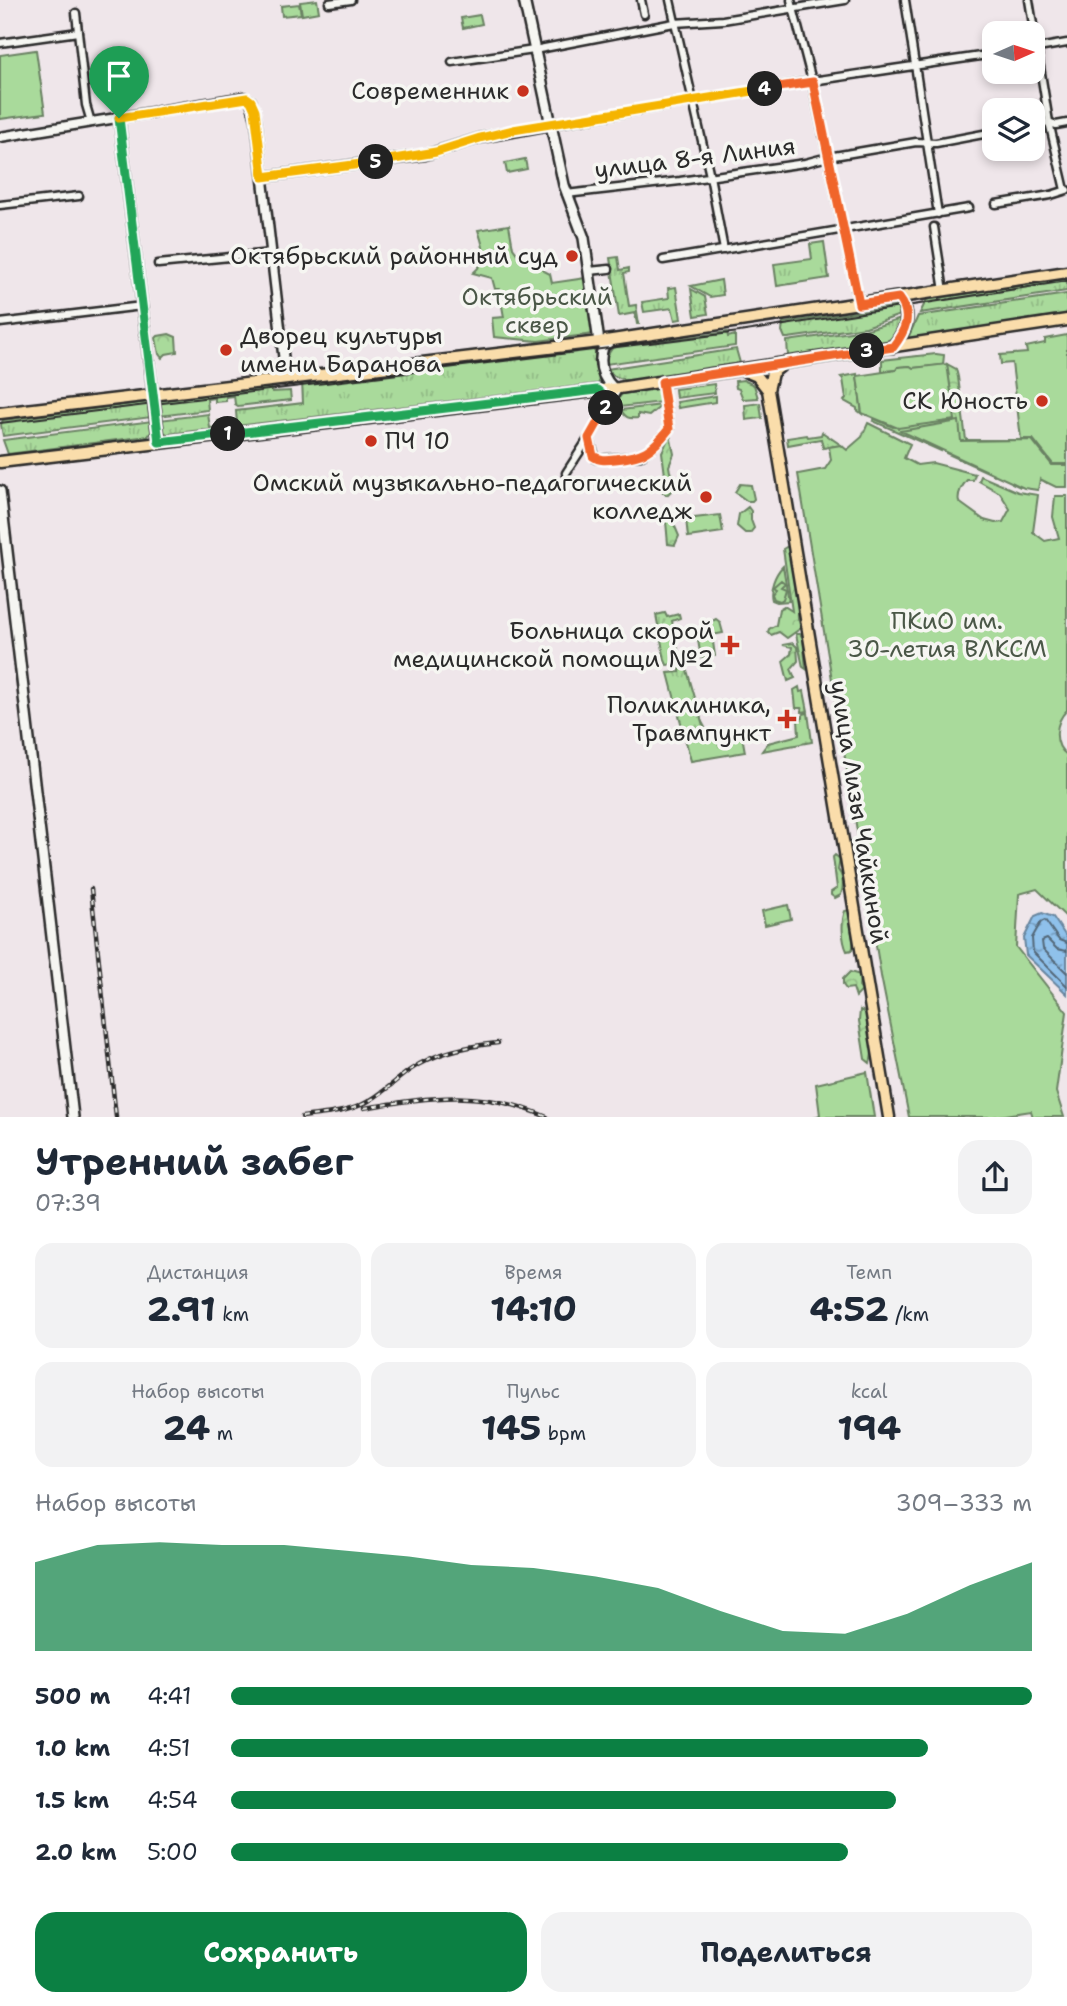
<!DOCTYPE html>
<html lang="ru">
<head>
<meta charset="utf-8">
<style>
  :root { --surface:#fff; --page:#f2f2f3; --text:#1f2937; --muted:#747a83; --accent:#0b8043 }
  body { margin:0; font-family:"Shantell Sans",sans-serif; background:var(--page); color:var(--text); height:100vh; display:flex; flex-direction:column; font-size:26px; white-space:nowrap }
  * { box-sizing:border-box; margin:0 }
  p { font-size:23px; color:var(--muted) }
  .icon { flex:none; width:38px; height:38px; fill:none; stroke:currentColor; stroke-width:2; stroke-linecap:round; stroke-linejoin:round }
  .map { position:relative; height:1117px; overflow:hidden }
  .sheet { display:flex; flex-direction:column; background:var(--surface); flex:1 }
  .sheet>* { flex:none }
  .needle { width:46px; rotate:87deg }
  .buttons { position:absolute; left:982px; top:21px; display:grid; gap:14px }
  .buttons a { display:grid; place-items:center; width:63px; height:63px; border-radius:14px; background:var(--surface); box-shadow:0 4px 10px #0003; font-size:35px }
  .pin { position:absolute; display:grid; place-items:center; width:60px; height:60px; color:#fff; margin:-72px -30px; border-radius:50% 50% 50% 0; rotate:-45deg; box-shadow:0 0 7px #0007 }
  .pin .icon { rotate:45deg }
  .km { position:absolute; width:35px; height:35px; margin:-18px; border-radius:50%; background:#222; color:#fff; font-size:19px; line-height:35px; text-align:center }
  .round { display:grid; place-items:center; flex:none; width:74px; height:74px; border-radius:21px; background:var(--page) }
  .head { display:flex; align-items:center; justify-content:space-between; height:119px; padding:0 35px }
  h1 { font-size:38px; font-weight:700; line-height:52px }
  .stats { display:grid; grid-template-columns:repeat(3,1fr); gap:10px; height:119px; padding:7px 35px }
  .stats div { display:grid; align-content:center; border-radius:18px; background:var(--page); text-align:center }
  .stats b { font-size:35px; font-weight:700 }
  .stats small { font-size:19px; font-weight:400 }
  .stats p { font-size:19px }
  .chart { height:196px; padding:14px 35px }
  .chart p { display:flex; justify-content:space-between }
  .chart svg { width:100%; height:126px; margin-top:7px; fill:var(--accent); opacity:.7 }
  .button { display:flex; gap:14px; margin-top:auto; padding:14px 35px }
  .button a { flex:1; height:80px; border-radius:21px; background:var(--accent); color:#fff; font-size:28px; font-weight:700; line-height:80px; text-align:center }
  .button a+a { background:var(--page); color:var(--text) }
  ul { padding:0 35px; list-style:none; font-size:23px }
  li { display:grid; grid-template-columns:112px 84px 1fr; align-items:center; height:52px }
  li i { height:18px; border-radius:9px; background:var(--accent) }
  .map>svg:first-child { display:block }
  .grass { fill:url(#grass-tufts); stroke:#6a8263; stroke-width:2 }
  .forest { fill:url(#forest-crowns); stroke:#6a8263; stroke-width:2 }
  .park { fill:#a9da9b; stroke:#6a8263; stroke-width:2 }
  .water { fill:url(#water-ripples); stroke:#67859e; stroke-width:2 }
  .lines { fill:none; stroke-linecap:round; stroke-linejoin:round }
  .shore { stroke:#536778; stroke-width:2 }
  .minor-casing { stroke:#2b2b2b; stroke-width:11 }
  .tertiary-casing { stroke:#2b2b2b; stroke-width:13 }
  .secondary-casing { stroke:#2b2b2b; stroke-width:14 }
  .primary-casing { stroke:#2b2b2b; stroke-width:15 }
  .minor { stroke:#f6f6f2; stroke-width:6 }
  .tertiary { stroke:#f6f6f2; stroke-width:8 }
  .secondary { stroke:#f6f6f2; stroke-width:9 }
  .primary { stroke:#faddab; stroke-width:10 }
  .tram { stroke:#2b2b2b; stroke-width:2 }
  .rail-casing { stroke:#2b2b2b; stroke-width:4.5 }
  .rail { stroke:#f6f6f2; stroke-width:2; stroke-dasharray:5; stroke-linecap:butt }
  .split-1-casing { stroke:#fff; stroke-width:14 }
  .split-2-casing { stroke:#fff; stroke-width:14 }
  .split-3-casing { stroke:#fff; stroke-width:14 }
  .split-4-casing { stroke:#fff; stroke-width:14 }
  .split-5-casing { stroke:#fff; stroke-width:14 }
  .split-6-casing { stroke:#fff; stroke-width:14 }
  .split-1 { stroke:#22a559; stroke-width:9 }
  .split-2 { stroke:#22a559; stroke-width:9 }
  .split-3 { stroke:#f0652b; stroke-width:9 }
  .split-4 { stroke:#f0652b; stroke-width:9 }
  .split-5 { stroke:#f5b400; stroke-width:9 }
  .split-6 { stroke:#f5b400; stroke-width:9 }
  .poi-dot { fill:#c8321e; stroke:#f6f6f2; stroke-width:2.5 }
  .labels { text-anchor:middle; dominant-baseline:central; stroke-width:7; stroke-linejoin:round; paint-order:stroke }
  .poi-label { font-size:24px; fill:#2b2b2b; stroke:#f6f6f2; text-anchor:end }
  .street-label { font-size:24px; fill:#2b2b2b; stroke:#f6f6f2 }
  .park-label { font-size:24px; fill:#4a5747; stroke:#f6f6f2 }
</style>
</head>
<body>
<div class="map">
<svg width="1067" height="1117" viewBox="0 0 1067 1117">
  <defs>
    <pattern id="grass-tufts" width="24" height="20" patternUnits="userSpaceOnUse" patternTransform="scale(1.75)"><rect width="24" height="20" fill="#a9da9b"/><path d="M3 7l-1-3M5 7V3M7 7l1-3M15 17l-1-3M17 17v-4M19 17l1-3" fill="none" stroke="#92bb86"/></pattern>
    <pattern id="forest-crowns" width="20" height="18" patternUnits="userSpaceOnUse" patternTransform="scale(1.75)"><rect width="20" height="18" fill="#a9da9b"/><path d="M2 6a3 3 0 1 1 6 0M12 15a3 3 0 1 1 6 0" fill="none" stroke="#92bb86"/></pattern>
    <pattern id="water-ripples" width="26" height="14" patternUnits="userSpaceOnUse" patternTransform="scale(1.75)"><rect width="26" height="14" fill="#8fc1eb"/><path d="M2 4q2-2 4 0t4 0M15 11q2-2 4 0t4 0" fill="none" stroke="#759dbf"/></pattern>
  </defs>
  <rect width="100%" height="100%" fill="#efe6ea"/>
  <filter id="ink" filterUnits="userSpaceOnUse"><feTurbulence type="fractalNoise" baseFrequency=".0143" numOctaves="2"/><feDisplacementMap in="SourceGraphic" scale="14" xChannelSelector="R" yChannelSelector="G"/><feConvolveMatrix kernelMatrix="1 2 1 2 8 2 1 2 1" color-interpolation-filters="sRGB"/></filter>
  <g filter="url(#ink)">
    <!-- grass -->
    <path class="grass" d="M824,242L829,278L777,286L774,264L812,259L810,244Z
      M618,257L620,270L629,268V272L624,273L629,306L636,305L639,324H637L635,313L619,316L610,258Z
      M1067,279V291L920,313L927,299Z
      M721,280L723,295L710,297L691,286Z
      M676,287L681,319L675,320L672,308L644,312L642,302L669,298L668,288Z
      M691,289L705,297L708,314L695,316Z
      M1067,294V315L910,340L908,338L918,316Z
      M894,306L899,308L900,315L866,327L788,338H785L782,331L783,323Z
      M901,319L895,336L884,343L788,356L787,341L865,330Z
      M727,332L728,337L735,335V346L606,364L605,359L615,344L624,343L629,345Z
      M590,346L595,352L599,384L167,434L161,430L159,420L208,414L210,428L219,427L218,421L229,420L230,425L237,424L236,411L303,403L302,381Z
      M736,349L740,363L628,381L614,376L607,369Z
      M857,374V376L862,414L857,410V408L844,401L846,398L843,379L841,377Z
      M743,380L754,385L758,398L743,399L739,389L736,388L735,381Z
      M714,384L715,393L676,398L675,389Z
      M271,387L272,392L290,391L291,400L238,406L235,404L234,396L226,397V401L215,402V398L207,399L208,410L159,416L157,398Z
      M656,389L660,391L662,402L620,407L616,402L622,394Z
      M716,396V402L678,408L677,402Z
      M147,402L150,406L152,417L3,436L1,425L3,420Z
      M760,403L762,418L746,420L745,405Z
      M662,405L649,416L638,414V418C628,419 626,418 621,410Z
      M152,421L153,430L148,436L8,454L3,440Z
      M822,432L841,445L823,448L821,439L788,445L787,438L807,435L808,437L821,435Z
      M783,566L789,601L777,602L772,600C769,589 775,574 783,566Z
      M665,613L667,617L679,614L680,618L672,621L679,655L684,663L667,665L665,660L656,615Z
      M716,619L720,622L723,633L712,635L715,656L701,658L698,640L705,638L703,626Z
      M680,668L687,670L702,722L708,733L741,730L745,752L691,761L668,673L680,672Z
      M799,687L800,692L804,691L808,711L802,712L801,708H796L794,690Z
      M808,713L812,742L762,751L768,743L799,735L798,720L803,718V714Z"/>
    <!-- forest -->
    <path class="forest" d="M169,334L176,337L177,352L166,354L162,358L159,354L156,338L158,336Z
      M936,354L944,355L943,365L913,368L910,366L898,367L896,370L882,371V360Z
      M947,364L956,369L958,377L966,440H1023L1030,445L1056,478L1047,483L1042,480L1020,487L1012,483L1011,478L1001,472L994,475L946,453V444L942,445L941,451L873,421L875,419L893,427L954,420Z
      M670,435L674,454L669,466L670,472L677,480V485L667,495L661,491L665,475L662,452Z
      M740,484L751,485L754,499L752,501H747L735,492Z
      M748,507L751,511V520L754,528L750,533H745L737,526L739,514Z
      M665,510H671L673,513L671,517L679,536L675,545L668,544Z
      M788,546L797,587L798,618L801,628L787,638L779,632L771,635L768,632L769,629L776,625L779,609L784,606L792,611L783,549Z
      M781,580L785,583L781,587L786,589L783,599L780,601L774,599L772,594L776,589L773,587Z
      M796,634H800L803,638L806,669L803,667Z
      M793,643L797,647L798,661L791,669L795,678L788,681L783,661L791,654L792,647L783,645Z
      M835,855L840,859L838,870C844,877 844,885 841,895L835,898L831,895V892L837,888L833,857Z
      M849,910L852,918C847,928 857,940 852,950L847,951C842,941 841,921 845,911Z
      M850,972L860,975L859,987L862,991L856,997L853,988L846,989L843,985V979Z
      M860,1010L867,1013C870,1027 875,1049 870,1063L865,1059L859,1021Z"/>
    <!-- park -->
    <path class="park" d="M317,0L319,12L302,15L300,2Z
      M299,4L301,14L282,16L281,6Z
      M480,15L482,24L463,28L461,18Z
      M36,50L45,113L0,119V55Z
      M525,159L527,169L507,173L505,163Z
      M509,225L513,248L521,259H536L544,271L550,274L552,283L586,278L594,334L538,341L494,337L492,318L504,317L499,289H495L492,278L473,273C489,260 484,248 478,230Z
      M1067,335V464H1053L1033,439H1021L1012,363L1001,364L1000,355L1027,353L1026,347L1045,343V339Z
      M947,364L955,420L898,428L862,413L857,376L896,370L898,367L910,366L913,368Z
      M959,421L961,441L1032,440L1052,465H1067V487H1056L1040,479L1038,490L1024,488L901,431Z
      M868,423L910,444L904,458L917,465L933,463L975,474L973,480H967C961,487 957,494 959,502L984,520L995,523L1003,522L1010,509L1000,493L979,481L981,476L1018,492L1038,495L1033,532L1045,541L1059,538L1053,517L1055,496H1067V710C1055,722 1052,744 1067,755V918L1037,889L1019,894L1016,947L1067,1012L1056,1092L1064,1117H1033L1031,1111L993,1117H909L881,976L798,474L825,469L831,460L829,447L841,445L847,450L862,437Z
      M720,515L723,532L688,537L686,519Z
      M788,905L791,919L765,925L762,911Z
      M867,1072L874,1117H815L820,1115L816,1084Z"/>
    <!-- water -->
    <path class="water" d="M1042,913L1053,917L1067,938V994L1026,955L1024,938L1035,916Z"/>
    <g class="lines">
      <!-- shore -->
      <path class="shore" d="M1067,943L1059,940L1045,920L1041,922L1032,938L1033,952L1067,986
        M1067,951L1057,949L1047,939L1042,941L1043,949L1067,973"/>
      <defs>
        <path id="minor" d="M641,0L644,14
          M670,0L710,176L724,250
          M791,0L812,81L859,304
          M905,0L938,214
          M1029,0L1049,122L1065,190
          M329,3L351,0
          M76,13L86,105L91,122
          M0,43L78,32
          M1032,49L1067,43
          M452,62L534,50L674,23L723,20L845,0
          M550,125L812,81L994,54
          M1032,125L1049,122L1056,125L1067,123
          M566,194L680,181L805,163L828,157L916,142L936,143L994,132
          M996,204L1051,195L1067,190
          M0,205L79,196
          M934,227L944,291
          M663,260L969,208
          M158,264L271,253
          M589,271L609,269
          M0,323L142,306
          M619,388L589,438L596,459L641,456L658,443L669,429L662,381
          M566,473L588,439"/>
        <path id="tertiary" d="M119,118L153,395
          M0,137L233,99L243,97L251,101L256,120L286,379
          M263,177L425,155L480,138L550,125"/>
        <path id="secondary" d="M524,0L564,185L584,238L599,342
          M610,341L603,347C598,363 602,377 613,388
          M0,491L73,1117"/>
        <path id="primary" d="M893,347C905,331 913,316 899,298
          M783,364L772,373L768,390L889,1117
          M745,371L757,376L768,390
          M153,395L159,442
          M0,413L599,342L1067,272
          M0,462L619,388L1067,320"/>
      </defs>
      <!-- minor casing -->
      <use href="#minor" class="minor-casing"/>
      <!-- tertiary casing -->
      <use href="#tertiary" class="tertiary-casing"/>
      <!-- secondary casing -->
      <use href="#secondary" class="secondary-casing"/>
      <!-- primary casing -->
      <use href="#primary" class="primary-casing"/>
      <!-- minor -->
      <use href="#minor" class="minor"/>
      <!-- tertiary -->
      <use href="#tertiary" class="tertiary"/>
      <!-- secondary -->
      <use href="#secondary" class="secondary"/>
      <!-- primary -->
      <use href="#primary" class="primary"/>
      <!-- tram -->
      <path class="tram" d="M0,423L739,332L1067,281"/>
      <defs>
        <path id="rail" d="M91,889L116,1117
          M364,1108C431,1097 481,1088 547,1117
          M302,1117C322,1114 343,1113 361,1105C380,1097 393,1082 410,1070C435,1052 468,1046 498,1043"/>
      </defs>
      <!-- rail casing -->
      <use href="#rail" class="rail-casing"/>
      <!-- rail -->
      <use href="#rail" class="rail"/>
    </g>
  </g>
  <g class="lines" filter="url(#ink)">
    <defs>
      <path id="split-1" d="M119,118L159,442L228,434"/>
      <path id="split-2" d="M228,434L597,390L611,402L606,408"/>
      <path id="split-3" d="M606,408L589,438L593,456C600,461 607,460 615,459C644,456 651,452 669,429L662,382L867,351"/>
      <path id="split-4" d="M765,89L813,82L859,304L899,298C913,316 905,331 893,347L867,351"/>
      <path id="split-5" d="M376,162L436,152L480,138L513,130L765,89"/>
      <path id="split-6" d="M119,118L247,98L251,101L255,110L263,177L376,162"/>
    </defs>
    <!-- split-1 casing -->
    <use href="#split-1" class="split-1-casing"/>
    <!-- split-2 casing -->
    <use href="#split-2" class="split-2-casing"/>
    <!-- split-3 casing -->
    <use href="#split-3" class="split-3-casing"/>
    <!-- split-4 casing -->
    <use href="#split-4" class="split-4-casing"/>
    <!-- split-5 casing -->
    <use href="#split-5" class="split-5-casing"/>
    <!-- split-6 casing -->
    <use href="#split-6" class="split-6-casing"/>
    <!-- split-1 -->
    <use href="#split-1" class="split-1"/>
    <!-- split-2 -->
    <use href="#split-2" class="split-2"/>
    <!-- split-3 -->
    <use href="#split-3" class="split-3"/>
    <!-- split-4 -->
    <use href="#split-4" class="split-4"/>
    <!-- split-5 -->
    <use href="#split-5" class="split-5"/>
    <!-- split-6 -->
    <use href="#split-6" class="split-6"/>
  </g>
  <!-- markers -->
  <g class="poi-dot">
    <circle cx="523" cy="91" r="7"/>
    <circle cx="572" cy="256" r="7"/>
    <circle cx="226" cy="350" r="7"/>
    <circle cx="1042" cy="401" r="7"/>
    <circle cx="371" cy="441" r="7"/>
    <circle cx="706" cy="497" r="7"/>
    <path d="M726.5 634.5h7v7h7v7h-7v7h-7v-7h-7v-7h7z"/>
    <path d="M783.5 708.5h7v7h7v7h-7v7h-7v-7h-7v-7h7z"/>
  </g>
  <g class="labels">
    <!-- poi labels -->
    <g class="poi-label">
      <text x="509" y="91">Современник</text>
      <text x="558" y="256">Октябрьский районный суд</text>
      <text x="240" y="336" text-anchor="start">Дворец культуры<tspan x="240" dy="28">имени Баранова</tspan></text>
      <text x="1028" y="401">СК Юность</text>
      <text x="385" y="441" text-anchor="start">ПЧ 10</text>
      <text x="692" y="483">Омский музыкально-педагогический<tspan x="692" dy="28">колледж</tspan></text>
      <text x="714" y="631">Больница скорой<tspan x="714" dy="28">медицинской помощи №2</tspan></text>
      <text x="771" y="705">Поликлиника,<tspan x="771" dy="28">Травмпункт</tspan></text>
    </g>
    <!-- street labels -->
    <g class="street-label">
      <text transform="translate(695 158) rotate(-7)">улица 8-я Линия</text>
      <text transform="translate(859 812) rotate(81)">улица Лизы Чайкиной</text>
    </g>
    <!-- park labels -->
    <g class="park-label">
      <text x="537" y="297">Октябрьский<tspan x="537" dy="28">сквер</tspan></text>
      <text x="947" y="621">ПКиО им.<tspan x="947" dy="28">30-летия ВЛКСМ</tspan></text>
    </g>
  </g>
</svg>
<div class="buttons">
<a><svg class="needle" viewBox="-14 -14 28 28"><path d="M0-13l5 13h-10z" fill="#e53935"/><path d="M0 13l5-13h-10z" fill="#747a83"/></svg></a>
<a><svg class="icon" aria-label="layers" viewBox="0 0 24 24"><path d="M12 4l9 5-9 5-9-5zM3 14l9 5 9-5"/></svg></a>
</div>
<div class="pin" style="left:119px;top:118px;background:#1e9e55"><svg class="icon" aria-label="arrive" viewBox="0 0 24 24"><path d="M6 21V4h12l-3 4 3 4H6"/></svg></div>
<b class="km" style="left:228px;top:434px">1</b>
<b class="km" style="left:606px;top:408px">2</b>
<b class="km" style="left:867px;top:351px">3</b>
<b class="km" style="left:765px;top:89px">4</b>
<b class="km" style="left:376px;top:162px">5</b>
</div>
<section class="sheet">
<div class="head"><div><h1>Утренний забег</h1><p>07:39</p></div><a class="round"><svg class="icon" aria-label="share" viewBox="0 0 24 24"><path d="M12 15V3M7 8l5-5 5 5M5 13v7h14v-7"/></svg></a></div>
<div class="stats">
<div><p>Дистанция</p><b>2.91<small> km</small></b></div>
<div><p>Время</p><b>14:10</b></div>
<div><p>Темп</p><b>4:52<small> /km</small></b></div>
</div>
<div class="stats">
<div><p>Набор высоты</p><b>24<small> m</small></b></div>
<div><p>Пульс</p><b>145<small> bpm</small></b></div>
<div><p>kcal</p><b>194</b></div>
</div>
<div class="chart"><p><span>Набор высоты</span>309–333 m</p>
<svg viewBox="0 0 160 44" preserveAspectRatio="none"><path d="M0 44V13L10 7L20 6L30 7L40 7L50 9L60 11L70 14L80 15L90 18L100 22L110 30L120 37L130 38L140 31L150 21L160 13V44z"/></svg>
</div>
<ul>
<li><b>500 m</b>4:41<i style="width:100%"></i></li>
<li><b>1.0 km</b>4:51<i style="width:87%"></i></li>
<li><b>1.5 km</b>4:54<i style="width:83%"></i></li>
<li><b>2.0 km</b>5:00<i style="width:77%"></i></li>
</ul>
<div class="button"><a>Сохранить</a><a>Поделиться</a></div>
</section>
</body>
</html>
